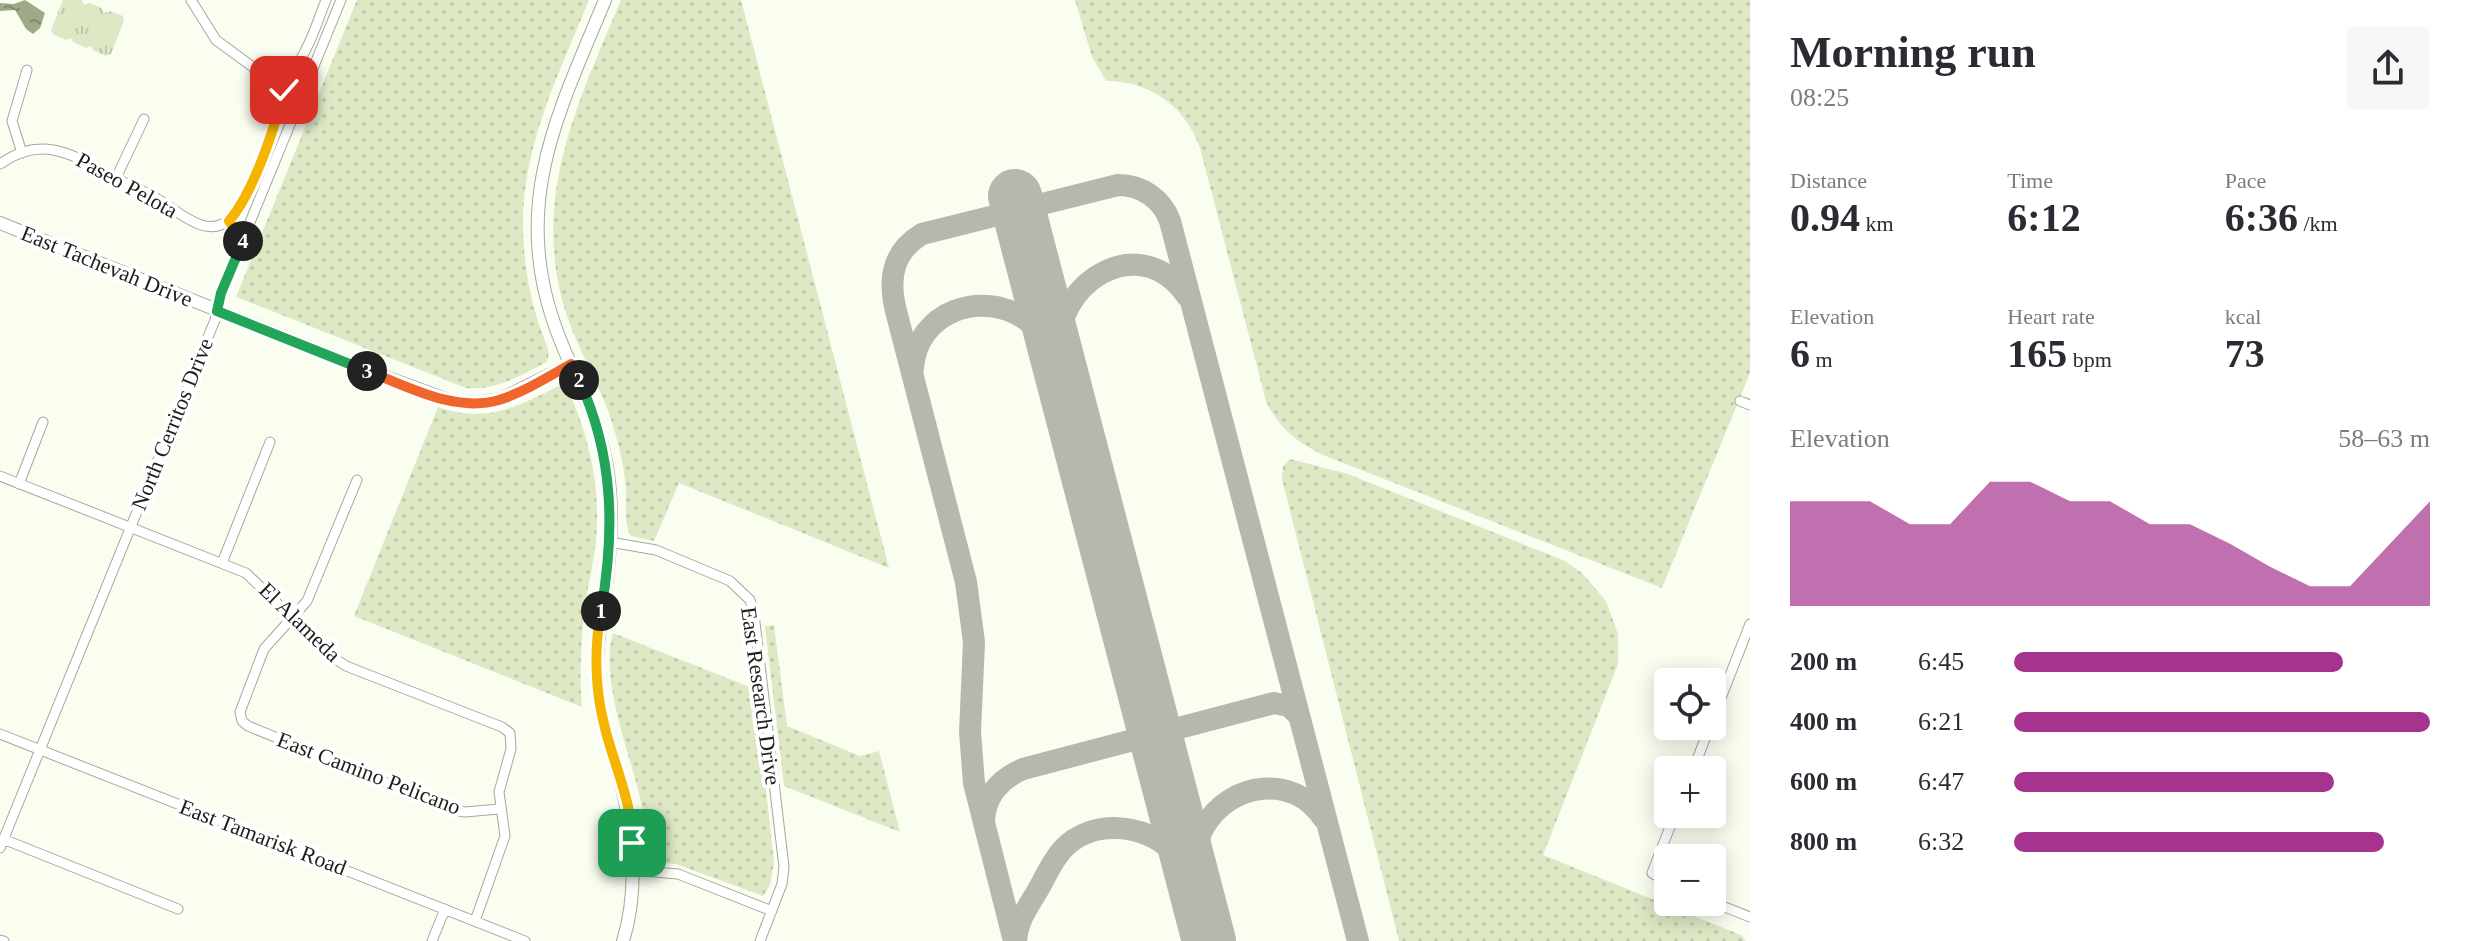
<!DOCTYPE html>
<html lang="en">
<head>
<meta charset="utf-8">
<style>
  :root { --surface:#fff; --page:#f7f7f7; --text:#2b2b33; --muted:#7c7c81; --accent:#a6338e }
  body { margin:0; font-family:"Times New Roman",serif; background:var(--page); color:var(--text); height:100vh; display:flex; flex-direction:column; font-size:30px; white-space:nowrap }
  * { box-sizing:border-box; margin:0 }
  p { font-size:26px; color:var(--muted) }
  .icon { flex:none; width:44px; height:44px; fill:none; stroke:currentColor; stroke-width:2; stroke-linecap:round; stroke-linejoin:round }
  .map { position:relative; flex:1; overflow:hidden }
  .details { display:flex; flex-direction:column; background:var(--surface); width:720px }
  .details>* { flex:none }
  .tools { position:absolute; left:1654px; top:668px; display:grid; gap:16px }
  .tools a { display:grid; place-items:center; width:72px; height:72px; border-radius:8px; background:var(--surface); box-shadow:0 4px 20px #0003; font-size:40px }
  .pin { position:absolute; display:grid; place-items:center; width:68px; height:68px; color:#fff; margin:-34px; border-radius:16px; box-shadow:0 4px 12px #0006 }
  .km { position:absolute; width:40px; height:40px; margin:-20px; border-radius:50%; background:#222; color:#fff; font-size:22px; line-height:40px; text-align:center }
  .round { display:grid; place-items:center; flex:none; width:84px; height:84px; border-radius:8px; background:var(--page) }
  .headline { display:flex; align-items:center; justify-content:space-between; height:136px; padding:0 40px }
  h1 { font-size:44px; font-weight:700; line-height:60px }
  .figures { display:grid; grid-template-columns:repeat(3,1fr); gap:12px; height:136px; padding:8px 40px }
  .figures div { display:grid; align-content:center }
  .figures b { font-size:40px; font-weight:700 }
  .figures small { font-size:22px; font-weight:400 }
  .figures p { font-size:22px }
  .chart { height:224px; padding:16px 40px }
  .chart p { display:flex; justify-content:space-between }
  .chart svg { width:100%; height:144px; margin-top:8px; fill:var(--accent); opacity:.7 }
  ul { padding:0 40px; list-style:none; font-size:26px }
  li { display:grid; grid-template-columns:128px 96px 1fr; align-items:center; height:60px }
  li i { height:20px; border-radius:10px; background:var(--accent) }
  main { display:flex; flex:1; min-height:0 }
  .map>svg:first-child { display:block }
  .grass { fill:url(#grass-dots) }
  .park { fill:url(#park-tufts) }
  .water { fill:url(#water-ripples) }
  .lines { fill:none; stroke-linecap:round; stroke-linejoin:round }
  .taxiway { stroke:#b5b8ac; stroke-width:22 }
  .runway { stroke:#b5b8ac; stroke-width:54 }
  .street-casing { stroke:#a5a99c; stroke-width:11 }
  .secondary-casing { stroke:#a5a99c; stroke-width:14 }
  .street { stroke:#fff; stroke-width:9 }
  .secondary { stroke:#fff; stroke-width:12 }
  .split-1-casing { stroke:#fff; stroke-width:16 }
  .split-2-casing { stroke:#fff; stroke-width:16 }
  .split-3-casing { stroke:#fff; stroke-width:16 }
  .split-4-casing { stroke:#fff; stroke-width:16 }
  .split-5-casing { stroke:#fff; stroke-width:16 }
  .split-1 { stroke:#f5b400; stroke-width:10 }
  .split-2 { stroke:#22a559; stroke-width:10 }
  .split-3 { stroke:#f0652b; stroke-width:10 }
  .split-4 { stroke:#22a559; stroke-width:10 }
  .split-5 { stroke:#f5b400; stroke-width:10 }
  .labels { text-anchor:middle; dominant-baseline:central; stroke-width:8; stroke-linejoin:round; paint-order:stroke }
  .street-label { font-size:22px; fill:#1e1f1a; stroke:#fff }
</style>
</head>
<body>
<main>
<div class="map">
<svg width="1750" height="941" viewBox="0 0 1750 941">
  <defs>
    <pattern id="grass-dots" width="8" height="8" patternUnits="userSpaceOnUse" patternTransform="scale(2)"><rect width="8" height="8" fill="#dde8c5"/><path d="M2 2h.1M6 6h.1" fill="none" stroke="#bdc7a9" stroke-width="1.8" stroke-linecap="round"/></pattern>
    <pattern id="park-tufts" width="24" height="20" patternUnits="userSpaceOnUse" patternTransform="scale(2)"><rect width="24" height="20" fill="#dde8c5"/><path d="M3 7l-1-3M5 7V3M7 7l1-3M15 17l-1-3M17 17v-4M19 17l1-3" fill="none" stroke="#bdc7a9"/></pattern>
    <pattern id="water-ripples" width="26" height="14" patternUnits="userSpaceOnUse" patternTransform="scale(2)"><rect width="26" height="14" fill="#9fa987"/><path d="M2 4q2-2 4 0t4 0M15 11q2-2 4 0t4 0" fill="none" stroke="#81896e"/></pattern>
  </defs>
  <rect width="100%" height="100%" fill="#fafef0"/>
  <!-- grass -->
  <path class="grass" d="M357,0H589C559,74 521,148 523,230C524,265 530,300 542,333C546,344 551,351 547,362C521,375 497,391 466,388L236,297Z
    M621,0H741L889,568L679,483L654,541L631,536C623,522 627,504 626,488C624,468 620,448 614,429C603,389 580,355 567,316C529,201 577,105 621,0Z
    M1075,0H1750V373L1662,588L1323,455C1298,443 1277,427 1266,401L1200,148C1185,106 1150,81 1106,81L1092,57Z
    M559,386L568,389C589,436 601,488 596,540C594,561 589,581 586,601C581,636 579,673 582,707L354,616L438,407C486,424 516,407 559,386Z
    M1290,459L1348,474L1565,561L1582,573L1606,601L1618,634V664L1543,855L1741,935L1746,941H1399L1282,479L1283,466Z
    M774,625L787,726L860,756L879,751L900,832L784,786L765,626Z
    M613,633L755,689L774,863L770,885L763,896L676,864L651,862C641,847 645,820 641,802C631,755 599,679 613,633Z"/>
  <!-- park -->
  <path class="park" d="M63,0H82L84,5L89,3L102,8L104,13L110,11L123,16L124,21L111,54L106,56L93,50L91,46L86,48L73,42L71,38L66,40L53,34L51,30Z"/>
  <!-- water -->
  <path class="water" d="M25,0L45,13L40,28L33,34L26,29L15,10L0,11V3L14,4Z"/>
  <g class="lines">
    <!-- taxiway -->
    <path class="taxiway" d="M1059,359C1049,285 1139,226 1187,296
      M913,369C916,311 984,287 1029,322C1045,334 1051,350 1060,367
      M984,821C985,795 1000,779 1023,769L1274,703L1289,706L1299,716
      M1195,882C1194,863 1194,844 1204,827C1230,782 1293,773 1323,818
      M1014,941L974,783L970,732L974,642L966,582L896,311C888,279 892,252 922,234L1118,185C1142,185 1162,199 1170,221L1358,941
      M1016,941C1017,921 1028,907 1038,890C1046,876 1053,859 1064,848C1092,819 1144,823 1172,851C1183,861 1189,874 1195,887"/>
    <!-- runway -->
    <path class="runway" d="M1015,196L1209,941"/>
    <defs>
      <path id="street" d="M191,0L216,40L284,90
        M22,153L12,121L27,70
        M0,164C45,132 77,158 118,179C130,186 144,191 156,198C178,210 207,242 231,218C248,202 269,141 277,118C280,108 280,97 284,88C290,75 299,64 305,51C314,35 319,17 326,0
        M116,178L144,119
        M229,221L243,240
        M1740,401L1750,405
        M0,476L246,573L334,658L346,666L502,727L510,733L511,749L499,792L505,836L475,921
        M357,480L307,601L264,649L240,712L242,721L248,726L453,810L465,812L499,809
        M19,484L43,422
        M610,542L656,550L730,581L750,600L754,614L784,867L782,884L760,941
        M222,563L270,442
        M1712,721L1750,624
        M0,734L525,941
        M1693,770L1710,726
        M3,839L178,909
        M0,848L215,320L221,293L341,0
        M631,870L678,874L772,911
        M1668,883L1652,873L1675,814
        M1712,902L1750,917
        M0,940L4,941
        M432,941L445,909"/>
      <path id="secondary" d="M605,0C560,109 512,200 553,320C570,373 601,417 608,474C613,508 611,543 607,577C602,615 594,652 598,691C601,721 612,750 620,779C633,830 639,890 623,941
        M0,223L364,369L454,402L476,403L501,399L571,364"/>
    </defs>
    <!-- street casing -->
    <use href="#street" class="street-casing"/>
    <!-- secondary casing -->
    <use href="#secondary" class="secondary-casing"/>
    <!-- street -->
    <use href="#street" class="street"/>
    <!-- secondary -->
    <use href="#secondary" class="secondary"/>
  </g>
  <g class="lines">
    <defs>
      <path id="split-1" d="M601,611C594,649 595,691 605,728C614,765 633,804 632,843"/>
      <path id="split-2" d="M579,380C614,455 615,531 601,611"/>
      <path id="split-3" d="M367,371C408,386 454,413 499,400C524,392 548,377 571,364L579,380"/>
      <path id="split-4" d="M243,241L221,293L217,311L367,371"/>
      <path id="split-5" d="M243,241L229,221C254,192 275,127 284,90"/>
    </defs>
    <!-- split-1 casing -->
    <use href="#split-1" class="split-1-casing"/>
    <!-- split-2 casing -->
    <use href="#split-2" class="split-2-casing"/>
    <!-- split-3 casing -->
    <use href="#split-3" class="split-3-casing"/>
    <!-- split-4 casing -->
    <use href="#split-4" class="split-4-casing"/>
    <!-- split-5 casing -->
    <use href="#split-5" class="split-5-casing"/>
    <!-- split-1 -->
    <use href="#split-1" class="split-1"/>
    <!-- split-2 -->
    <use href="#split-2" class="split-2"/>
    <!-- split-3 -->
    <use href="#split-3" class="split-3"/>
    <!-- split-4 -->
    <use href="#split-4" class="split-4"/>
    <!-- split-5 -->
    <use href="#split-5" class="split-5"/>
  </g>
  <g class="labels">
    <!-- street labels -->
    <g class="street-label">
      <text transform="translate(127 185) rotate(29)">Paseo Pelota</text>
      <text transform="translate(107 266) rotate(22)">East Tachevah Drive</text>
      <text transform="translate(172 424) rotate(-68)">North Cerritos Drive</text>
      <text transform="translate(300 622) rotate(44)">El Alameda</text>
      <text transform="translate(761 696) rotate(82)">East Research Drive</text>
      <text transform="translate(369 773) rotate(21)">East Camino Pelicano</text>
      <text transform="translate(263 837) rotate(21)">East Tamarisk Road</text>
    </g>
  </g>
</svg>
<div class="tools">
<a><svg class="icon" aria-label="locate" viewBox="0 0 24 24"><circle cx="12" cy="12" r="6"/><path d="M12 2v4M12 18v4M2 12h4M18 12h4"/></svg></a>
<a>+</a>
<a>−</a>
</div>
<div class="pin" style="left:632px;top:843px;background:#1e9e55"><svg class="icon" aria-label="arrive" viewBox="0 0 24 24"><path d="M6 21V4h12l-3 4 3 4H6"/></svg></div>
<div class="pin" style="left:284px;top:90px;background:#d93025"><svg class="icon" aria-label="check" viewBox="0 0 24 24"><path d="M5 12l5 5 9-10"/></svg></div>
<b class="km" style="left:601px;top:611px">1</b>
<b class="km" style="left:579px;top:380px">2</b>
<b class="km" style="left:367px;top:371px">3</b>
<b class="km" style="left:243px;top:241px">4</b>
</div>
<section class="details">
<div class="headline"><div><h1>Morning run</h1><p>08:25</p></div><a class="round"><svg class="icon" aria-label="share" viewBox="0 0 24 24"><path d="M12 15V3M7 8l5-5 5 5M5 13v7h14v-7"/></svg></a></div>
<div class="figures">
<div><p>Distance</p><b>0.94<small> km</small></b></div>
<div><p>Time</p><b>6:12</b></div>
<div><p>Pace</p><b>6:36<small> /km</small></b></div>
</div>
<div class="figures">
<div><p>Elevation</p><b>6<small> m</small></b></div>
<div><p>Heart rate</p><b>165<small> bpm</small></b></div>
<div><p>kcal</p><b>73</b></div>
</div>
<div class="chart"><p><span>Elevation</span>58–63 m</p>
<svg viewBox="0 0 160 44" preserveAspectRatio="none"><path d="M0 44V12L10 12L20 12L30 19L40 19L50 6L60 6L70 12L80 12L90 19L100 19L110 25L120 32L130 38L140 38L150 25L160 12V44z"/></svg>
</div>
<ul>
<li><b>200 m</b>6:45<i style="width:79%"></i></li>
<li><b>400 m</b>6:21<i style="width:100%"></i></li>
<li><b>600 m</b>6:47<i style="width:77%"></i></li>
<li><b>800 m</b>6:32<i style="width:89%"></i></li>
</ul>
</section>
</main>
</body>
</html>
